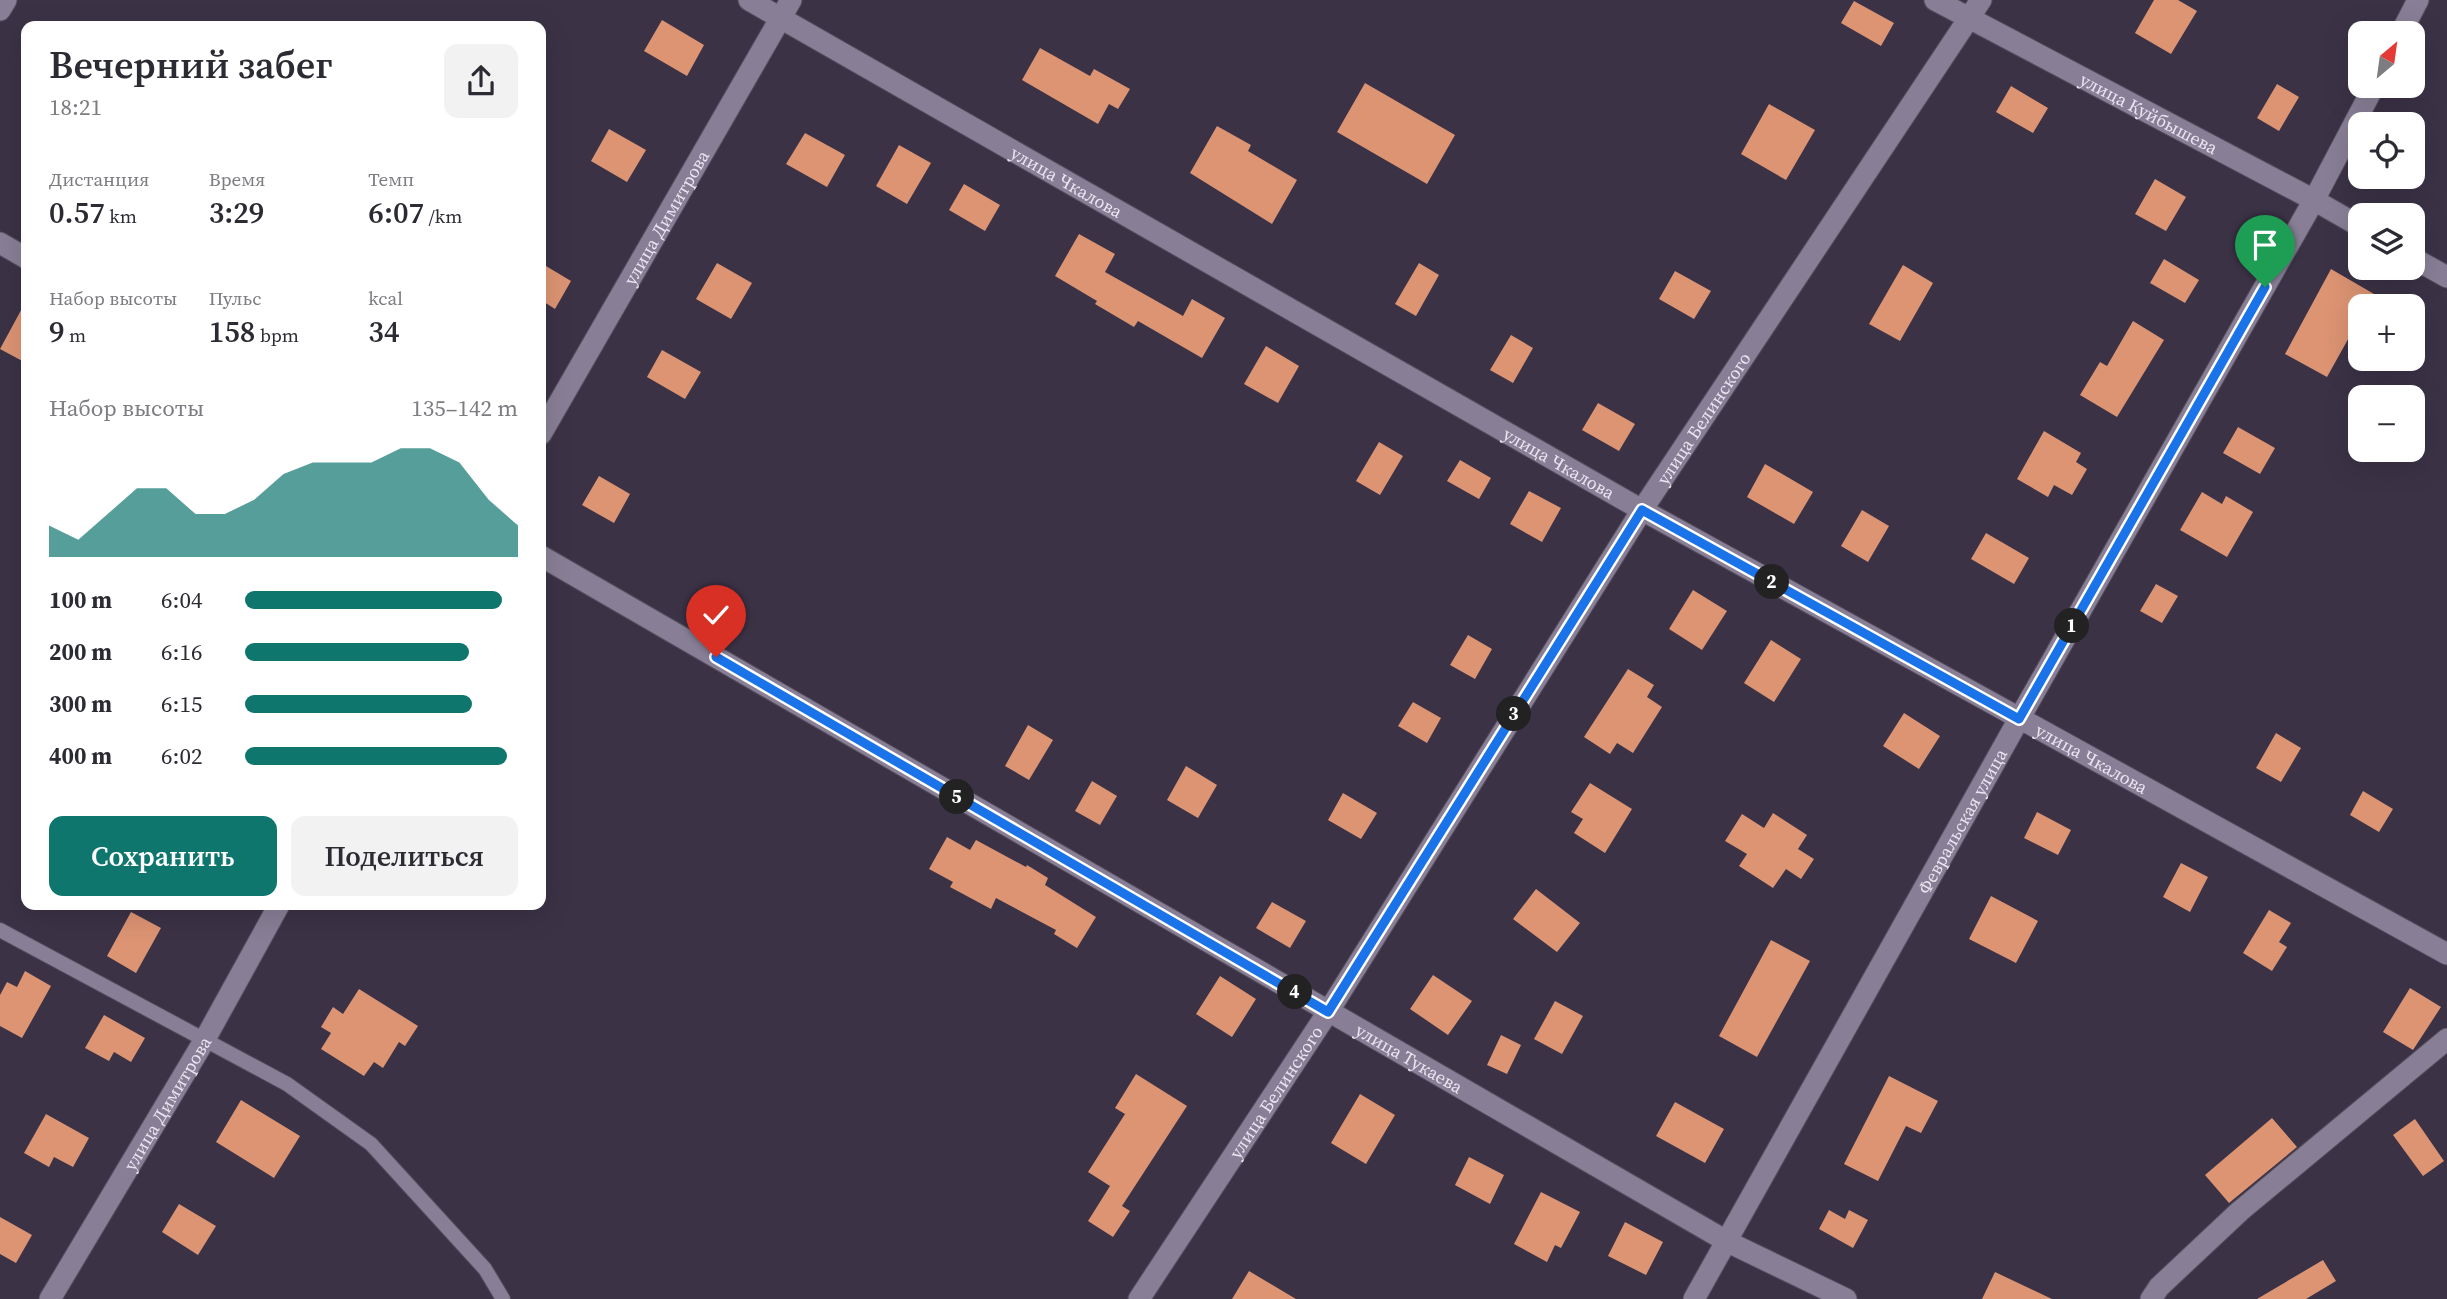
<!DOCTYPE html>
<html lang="ru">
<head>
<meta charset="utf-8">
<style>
  :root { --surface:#fff; --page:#f2f2f3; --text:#2b2b33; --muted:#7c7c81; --accent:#0f766e }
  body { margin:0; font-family:"Source Serif 4",serif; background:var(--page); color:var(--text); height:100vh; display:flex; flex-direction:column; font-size:26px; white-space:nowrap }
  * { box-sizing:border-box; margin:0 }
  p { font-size:23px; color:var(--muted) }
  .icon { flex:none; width:38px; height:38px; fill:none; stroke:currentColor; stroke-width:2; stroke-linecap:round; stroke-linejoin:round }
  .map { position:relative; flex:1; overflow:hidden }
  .drawer { position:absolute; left:21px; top:21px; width:525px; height:889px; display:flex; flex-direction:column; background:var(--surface); border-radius:14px; box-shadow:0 7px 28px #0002 }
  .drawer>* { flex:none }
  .needle { width:46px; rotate:29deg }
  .tools { position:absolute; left:2348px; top:21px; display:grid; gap:14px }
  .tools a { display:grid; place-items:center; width:77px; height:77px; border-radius:14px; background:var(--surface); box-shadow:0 7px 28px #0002; font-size:35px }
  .pin { position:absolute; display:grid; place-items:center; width:60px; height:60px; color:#fff; margin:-72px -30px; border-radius:50% 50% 50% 0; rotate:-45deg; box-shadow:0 0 7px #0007 }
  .pin .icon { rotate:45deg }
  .km { position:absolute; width:35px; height:35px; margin:-18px; border-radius:50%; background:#222; color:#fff; font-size:19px; line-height:35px; text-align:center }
  .round { display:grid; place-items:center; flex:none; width:74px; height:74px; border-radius:14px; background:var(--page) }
  .overview { display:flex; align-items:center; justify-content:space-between; height:119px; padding:0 28px }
  h1 { font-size:38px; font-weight:600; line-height:52px }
  .metrics { display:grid; grid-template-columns:repeat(3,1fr); gap:10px; height:119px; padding:7px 28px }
  .metrics div { display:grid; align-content:center }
  .metrics b { font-size:30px; font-weight:600 }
  .metrics small { font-size:19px; font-weight:400 }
  .metrics p { font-size:19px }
  .chart { height:196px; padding:14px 28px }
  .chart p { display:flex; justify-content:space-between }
  .chart svg { width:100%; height:126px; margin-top:7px; fill:var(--accent); opacity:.7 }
  .primary-button { display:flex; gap:14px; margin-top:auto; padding:14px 28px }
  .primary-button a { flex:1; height:80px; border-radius:14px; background:var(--accent); color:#fff; font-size:28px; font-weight:600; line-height:80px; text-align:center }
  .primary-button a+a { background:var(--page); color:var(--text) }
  ul { padding:0 28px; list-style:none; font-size:23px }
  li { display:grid; grid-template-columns:112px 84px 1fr; align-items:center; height:52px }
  li i { height:18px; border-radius:9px; background:var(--accent) }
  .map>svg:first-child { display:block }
  .building { fill:#dc9473 }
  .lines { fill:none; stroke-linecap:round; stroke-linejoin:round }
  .lane-casing { stroke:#564f5f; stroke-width:16 }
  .street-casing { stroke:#564f5f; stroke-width:23 }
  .secondary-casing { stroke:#564f5f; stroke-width:23 }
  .lane { stroke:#887f96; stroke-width:14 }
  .street { stroke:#887f96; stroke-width:21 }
  .secondary { stroke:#887f96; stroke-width:21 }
  .route-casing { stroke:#fff; stroke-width:14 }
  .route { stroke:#1a73e8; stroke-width:9 }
  .labels { text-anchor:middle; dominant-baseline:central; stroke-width:7; stroke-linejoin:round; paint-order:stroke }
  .street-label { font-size:18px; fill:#eae5f1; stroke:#3b3246 }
</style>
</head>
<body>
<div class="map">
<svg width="2447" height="1299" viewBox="0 0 2447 1299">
  <rect width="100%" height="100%" fill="#3b3246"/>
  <!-- building -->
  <path class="building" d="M2154,0H2178L2197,11L2171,54L2135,33Z
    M1854,1L1894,23L1881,46L1841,23Z
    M662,20L704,45L687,76L644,51Z
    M1040,48L1090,76L1094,69L1130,89L1118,109L1109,104L1098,124L1022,80Z
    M1365,83L1455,135L1427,184L1337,132Z
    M2277,84L2299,97L2279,131L2257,118Z
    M2011,86L2048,108L2033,133L1996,112Z
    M1769,104L1815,130L1786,180L1741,154Z
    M1217,126L1251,145L1248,151L1297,180L1272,224L1190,173Z
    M609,129L646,150L627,182L591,161Z
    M805,133L845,155L827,187L786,164Z
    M899,145L931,163L907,204L876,186Z
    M2155,179L2186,197L2166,231L2135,214Z
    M964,184L1000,205L985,231L949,210Z
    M1079,234L1115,254L1105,272L1183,316L1192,299L1225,318L1202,358L1138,321L1134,327L1095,304L1097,301L1055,276Z
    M2164,259L2199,280L2185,303L2150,283Z
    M541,263L571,281L555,309L541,300Z
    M717,263L752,283L731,319L696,299Z
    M1419,263L1439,275L1416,316L1395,304Z
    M1903,265L1933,283L1900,341L1869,324Z
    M2331,269L2374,294L2367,306H2361V316L2327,377L2285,354Z
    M1675,271L1711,291L1694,319L1659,299Z
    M26,301V363L0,349Z
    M2133,321L2164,340L2117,417L2080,395L2100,362L2107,366Z
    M1511,335L1533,348L1513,383L1490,370Z
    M1266,346L1299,366L1278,403L1244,384Z
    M662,350L701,372L685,399L647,377Z
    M1598,403L1635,424L1619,451L1582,430Z
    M2238,427L2275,448L2260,474L2223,453Z
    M2044,431L2081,453L2076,462L2087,469L2072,495L2054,485L2048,497L2017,479Z
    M1379,442L1403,456L1380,495L1356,481Z
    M1460,460L1491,478L1479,499L1447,481Z
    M1765,464L1813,492L1794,524L1747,497Z
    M599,476L630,494L614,523L582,505Z
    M1529,491L1561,508L1542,542L1510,524Z
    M2202,492L2222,504L2226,496L2253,512L2227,557L2180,530Z
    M1862,510L1889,526L1868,562L1841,546Z
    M1986,533L2029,558L2014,584L1971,559Z
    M2156,584L2178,596L2162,623L2140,611Z
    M1693,590L1727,611L1702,650L1669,629Z
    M1468,635L1492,649L1475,679L1450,665Z
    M1771,640L1801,659L1774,702L1744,683Z
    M1628,669L1654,685L1647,697L1662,707L1633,753L1617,743L1610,754L1584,737Z
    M1413,702L1441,718L1427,743L1398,726Z
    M1904,713L1940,736L1919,769L1883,746Z
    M1028,725L1053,740L1029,780L1005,766Z
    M2276,733L2301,748L2281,782L2256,768Z
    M1186,766L1217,785L1198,818L1167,800Z
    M1092,781L1117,796L1100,825L1075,811Z
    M1590,783L1632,809L1605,853L1574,833L1583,819L1571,812Z
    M2363,791L2393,809L2379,832L2350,815Z
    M1343,793L1377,813L1361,839L1328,820Z
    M2037,812L2071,830L2058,855L2024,838Z
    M1773,813L1807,835L1798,849L1814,859L1801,879L1786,869L1773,888L1739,866L1747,854L1725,841L1742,814L1764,828Z
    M947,837L970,850L976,840L1026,867L1027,865L1048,878L1045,885L1096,917L1077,948L1054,934L1056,930L996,898L991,909L950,887L953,882L929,869Z
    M2181,863L2208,877L2190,912L2163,897Z
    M1536,889L1580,923L1557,952L1513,919Z
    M1991,896L2038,921L2016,963L1969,939Z
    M1272,902L1306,921L1290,948L1256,928Z
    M2269,910L2291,923L2279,942L2287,947L2272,971L2243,953Z
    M131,912L161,928L136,973L107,956Z
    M1771,940L1810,961L1757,1057L1719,1036Z
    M25,971L51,986L22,1038L0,1026V995L7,982L17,987Z
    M1433,975L1472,1001L1448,1035L1410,1009Z
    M1220,976L1256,999L1232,1037L1196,1014Z
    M2410,988L2441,1007L2413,1050L2383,1032Z
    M359,989L418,1026L405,1046L399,1042L383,1068L374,1062L364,1076L321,1049L331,1033L321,1027L333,1007L343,1014Z
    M1555,1001L1583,1016L1562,1054L1534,1039Z
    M104,1015L145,1038L131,1062L114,1052L109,1061L85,1048Z
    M1501,1035L1521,1045L1507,1074L1487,1065Z
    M1136,1074L1187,1106L1122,1206L1130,1211L1113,1237L1088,1221L1110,1186L1088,1172L1125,1114L1115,1108Z
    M1889,1076L1938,1101L1921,1133L1906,1126L1878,1181L1844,1164Z
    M1360,1094L1395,1115L1366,1164L1331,1143Z
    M241,1100L300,1136L274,1178L216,1142Z
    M1675,1102L1724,1129L1705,1163L1656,1136Z
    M46,1114L89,1138L73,1167L54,1157L49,1167L24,1153Z
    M2272,1118L2297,1147L2229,1203L2205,1175Z
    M2415,1119L2444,1161L2423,1176L2393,1135Z
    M1469,1157L1504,1175L1490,1204L1455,1185Z
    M1541,1192L1580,1212L1561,1248L1555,1245L1547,1262L1514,1244Z
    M179,1204L216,1226L198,1255L162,1232Z
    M1829,1210L1845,1219L1849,1210L1868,1220L1853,1248L1819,1229Z
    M0,1217L32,1235L16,1263L0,1254Z
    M1625,1222L1663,1242L1646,1275L1608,1256Z
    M2323,1260L2336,1281L2306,1299H2257Z
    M1249,1271L1296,1299H1232Z
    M1995,1272L2052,1299H1982Z"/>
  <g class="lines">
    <defs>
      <path id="lane" d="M0,930L287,1084L371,1144L485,1269L503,1299"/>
      <g id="street">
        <path id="s1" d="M749,0L1642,510L2447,954"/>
        <path id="s2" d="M1935,0L2314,200L2361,227"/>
        <path d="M0,10L6,0"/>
        <path d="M2401,33L2418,0"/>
        <path d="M0,243L26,258"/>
        <path d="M2413,258L2447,277"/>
        <path id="s3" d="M541,434L791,0"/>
        <path id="s4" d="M541,556L1728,1242L1846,1299"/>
        <path id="s5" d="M50,1299L204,1041L279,905"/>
        <path id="s6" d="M1694,1299L2019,719L2314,200L2374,86"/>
        <path d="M2151,1299L2159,1287L2240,1211L2447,1039"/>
      </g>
      <g id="secondary">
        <path id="s7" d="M1139,1299L1328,1012L1642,510L1981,0"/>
      </g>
    </defs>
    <!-- lane casing -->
    <use href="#lane" class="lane-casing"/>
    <!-- street casing -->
    <use href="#street" class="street-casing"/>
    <!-- secondary casing -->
    <use href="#secondary" class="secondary-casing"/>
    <!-- lane -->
    <use href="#lane" class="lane"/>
    <!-- street -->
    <use href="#street" class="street"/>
    <!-- secondary -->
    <use href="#secondary" class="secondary"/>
  </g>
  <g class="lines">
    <defs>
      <path id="route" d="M716,657L1328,1012L1642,510L2019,719L2265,287"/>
    </defs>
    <!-- route casing -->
    <use href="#route" class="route-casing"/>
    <!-- route -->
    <use href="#route" class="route"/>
  </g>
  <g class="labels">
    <!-- street labels -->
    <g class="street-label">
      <text stroke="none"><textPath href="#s2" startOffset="242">улица Куйбышева</textPath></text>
      <text stroke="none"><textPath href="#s1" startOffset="366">улица Чкалова</textPath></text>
      <text stroke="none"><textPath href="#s3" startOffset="250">улица Димитрова</textPath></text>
      <text stroke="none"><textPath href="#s7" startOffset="1046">улица Белинского</textPath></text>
      <text stroke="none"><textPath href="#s1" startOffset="933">улица Чкалова</textPath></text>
      <text stroke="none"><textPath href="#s1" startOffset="1542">улица Чкалова</textPath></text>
      <text stroke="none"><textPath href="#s6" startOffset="548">Февральская улица</textPath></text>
      <text stroke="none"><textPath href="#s4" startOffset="1003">улица Тукаева</textPath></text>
      <text stroke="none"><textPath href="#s7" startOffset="248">улица Белинского</textPath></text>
      <text stroke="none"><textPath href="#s5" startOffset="228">улица Димитрова</textPath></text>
    </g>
  </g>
</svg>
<div class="tools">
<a><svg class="needle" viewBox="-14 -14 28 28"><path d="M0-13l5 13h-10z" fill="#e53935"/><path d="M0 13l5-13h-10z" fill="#7c7c81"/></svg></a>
<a><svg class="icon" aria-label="locate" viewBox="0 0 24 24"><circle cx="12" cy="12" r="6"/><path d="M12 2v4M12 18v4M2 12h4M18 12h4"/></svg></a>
<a><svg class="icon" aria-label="layers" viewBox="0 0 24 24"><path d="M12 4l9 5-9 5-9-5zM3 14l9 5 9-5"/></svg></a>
<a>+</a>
<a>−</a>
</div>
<div class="pin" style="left:2265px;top:287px;background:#1e9e55"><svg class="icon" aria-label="arrive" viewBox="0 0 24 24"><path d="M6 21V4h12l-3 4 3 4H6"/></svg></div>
<div class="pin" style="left:716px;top:657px;background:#d93025"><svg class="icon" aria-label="check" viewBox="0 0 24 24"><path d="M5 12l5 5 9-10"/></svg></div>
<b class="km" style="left:2072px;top:626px">1</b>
<b class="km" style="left:1772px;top:582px">2</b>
<b class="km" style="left:1514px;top:714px">3</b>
<b class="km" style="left:1295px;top:992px">4</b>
<b class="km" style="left:957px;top:797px">5</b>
<section class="drawer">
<div class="overview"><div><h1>Вечерний забег</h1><p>18:21</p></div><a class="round"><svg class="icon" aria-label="share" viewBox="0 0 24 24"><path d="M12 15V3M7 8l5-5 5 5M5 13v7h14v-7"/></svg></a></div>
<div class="metrics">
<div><p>Дистанция</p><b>0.57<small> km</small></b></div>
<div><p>Время</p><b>3:29</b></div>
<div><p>Темп</p><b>6:07<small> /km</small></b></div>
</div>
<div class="metrics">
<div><p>Набор высоты</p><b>9<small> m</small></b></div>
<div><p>Пульс</p><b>158<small> bpm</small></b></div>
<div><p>kcal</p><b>34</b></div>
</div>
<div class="chart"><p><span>Набор высоты</span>135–142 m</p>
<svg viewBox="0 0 160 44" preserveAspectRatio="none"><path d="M0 44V33L10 38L20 29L30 20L40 20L50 29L60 29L70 24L80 15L90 11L100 11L110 11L120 6L130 6L140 11L150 24L160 33V44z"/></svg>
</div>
<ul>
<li><b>100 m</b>6:04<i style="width:94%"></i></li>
<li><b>200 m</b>6:16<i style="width:82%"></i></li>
<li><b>300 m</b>6:15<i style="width:83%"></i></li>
<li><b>400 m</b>6:02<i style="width:96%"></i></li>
</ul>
<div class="primary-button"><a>Сохранить</a><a>Поделиться</a></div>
</section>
</div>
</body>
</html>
